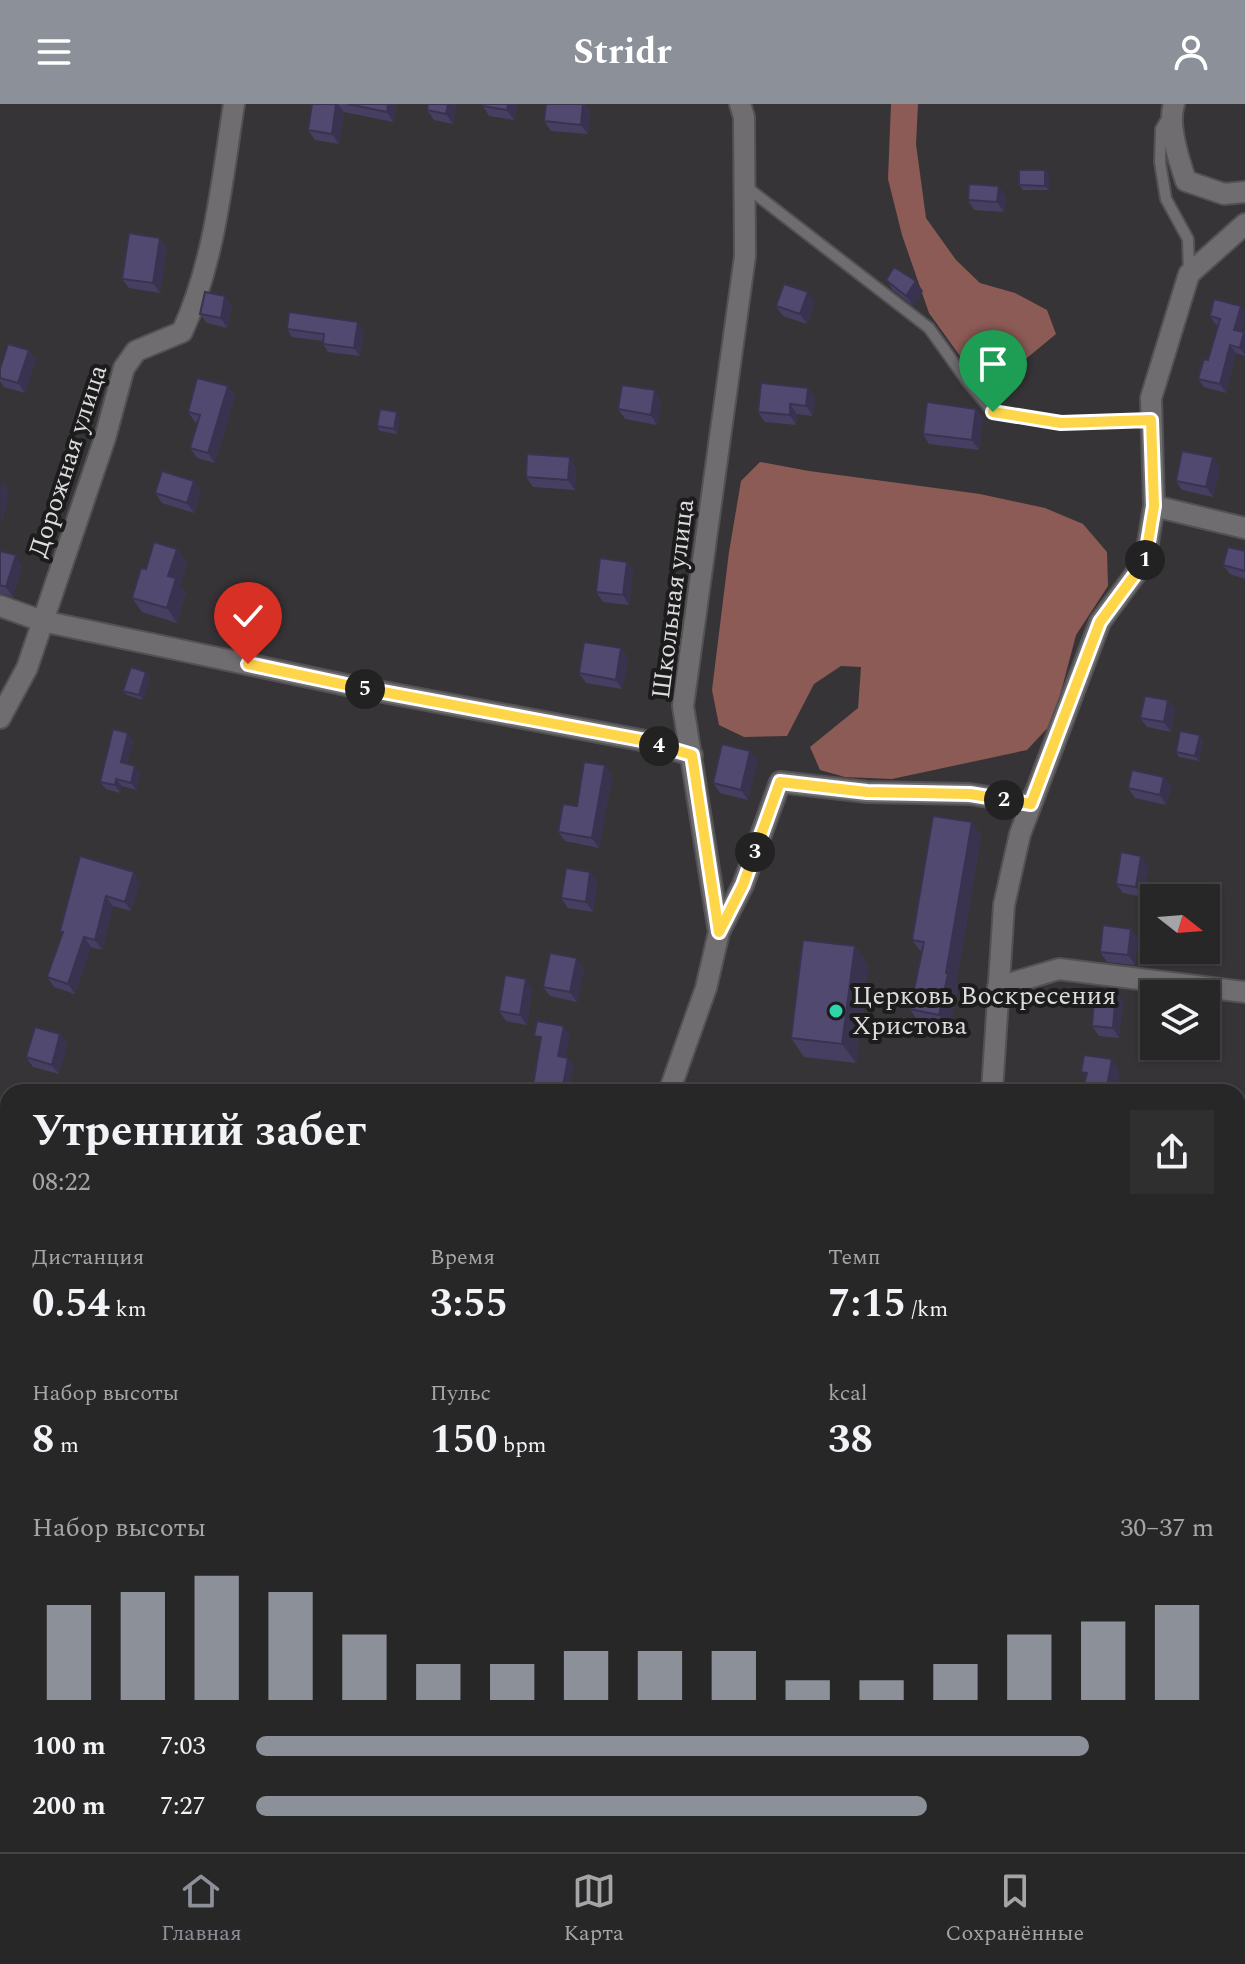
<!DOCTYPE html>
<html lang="ru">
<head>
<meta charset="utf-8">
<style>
  :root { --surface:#282728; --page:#302f30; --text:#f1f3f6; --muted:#a5a5a8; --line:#444445; --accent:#8c9099 }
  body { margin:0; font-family:Spectral,serif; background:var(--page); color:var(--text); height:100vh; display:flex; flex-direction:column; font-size:30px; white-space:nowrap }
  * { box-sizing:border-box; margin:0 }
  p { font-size:26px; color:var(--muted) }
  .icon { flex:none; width:44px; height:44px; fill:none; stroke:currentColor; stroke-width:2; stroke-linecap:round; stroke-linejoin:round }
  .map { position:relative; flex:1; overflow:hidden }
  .drawer { position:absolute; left:0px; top:980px; width:1246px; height:768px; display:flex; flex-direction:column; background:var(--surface); border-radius:24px 24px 0 0; box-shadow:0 2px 6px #0004,0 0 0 2px var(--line) }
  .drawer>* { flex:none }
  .needle { width:52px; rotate:107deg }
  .buttons { position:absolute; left:1140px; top:780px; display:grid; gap:16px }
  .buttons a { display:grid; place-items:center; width:80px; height:80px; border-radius:0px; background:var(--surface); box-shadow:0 2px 6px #0004,0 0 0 2px var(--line); font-size:40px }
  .pin { position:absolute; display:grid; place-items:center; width:68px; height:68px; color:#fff; margin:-82px -34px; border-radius:50% 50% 50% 0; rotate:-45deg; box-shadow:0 0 8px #0007 }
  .pin .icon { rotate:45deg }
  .km { position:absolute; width:40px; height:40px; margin:-20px; border-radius:50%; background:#222; color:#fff; font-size:22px; line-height:40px; text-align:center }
  .round { display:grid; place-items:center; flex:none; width:84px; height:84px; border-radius:0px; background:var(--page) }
  .summary { display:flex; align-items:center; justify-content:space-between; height:136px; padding:0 32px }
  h1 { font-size:44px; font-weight:700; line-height:60px }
  .figures { display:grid; grid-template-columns:repeat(3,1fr); gap:12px; height:136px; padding:8px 32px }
  .figures div { display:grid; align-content:center }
  .figures b { font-size:40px; font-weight:700 }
  .figures small { font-size:22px; font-weight:400 }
  .figures p { font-size:22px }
  .chart { height:224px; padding:16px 32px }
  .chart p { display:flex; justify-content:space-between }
  .chart svg { width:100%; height:144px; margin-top:8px; stroke:var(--accent); stroke-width:6 }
  ul { padding:0 32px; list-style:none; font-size:26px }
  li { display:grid; grid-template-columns:128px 96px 1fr; align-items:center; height:60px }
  li i { height:20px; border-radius:10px; background:var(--accent) }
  header { display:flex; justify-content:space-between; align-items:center; height:104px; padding:0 32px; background:var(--accent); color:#fff; font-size:36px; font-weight:700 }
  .tabs { display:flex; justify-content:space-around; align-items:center; height:112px; border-top:2px solid var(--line); background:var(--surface); font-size:22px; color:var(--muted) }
  .tabs a { display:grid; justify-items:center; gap:4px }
  .tabs .active { color:var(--accent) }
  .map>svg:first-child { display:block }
  .green { fill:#694440 }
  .forest { fill:#8d5b56 }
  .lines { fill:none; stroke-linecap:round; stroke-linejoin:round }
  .service-casing { stroke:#535153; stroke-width:14 }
  .minor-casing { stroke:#535153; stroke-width:24 }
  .primary-casing { stroke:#535153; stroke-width:28 }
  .path { stroke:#838183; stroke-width:4; stroke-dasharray:8 4; stroke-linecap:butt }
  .service { stroke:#6f6d6f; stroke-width:10 }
  .minor { stroke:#6f6d6f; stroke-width:20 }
  .primary { stroke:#a46f85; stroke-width:24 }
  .wall { fill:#473f61 }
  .shaded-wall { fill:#39334f }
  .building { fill:#524971; stroke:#39334f; stroke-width:2 }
  .route-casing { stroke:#fff; stroke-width:16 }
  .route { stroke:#ffd54a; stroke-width:10 }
  .poi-dot { fill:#2fd4aa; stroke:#1c1c1d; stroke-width:3 }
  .labels { text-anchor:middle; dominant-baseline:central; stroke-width:8; stroke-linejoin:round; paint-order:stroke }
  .street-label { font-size:26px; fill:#dddbdd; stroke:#1c1c1d }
  .poi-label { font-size:26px; fill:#dddbdd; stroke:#1c1c1d; text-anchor:start }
</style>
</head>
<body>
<header><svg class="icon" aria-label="menu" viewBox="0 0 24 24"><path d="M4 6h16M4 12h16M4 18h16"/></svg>Stridr<svg class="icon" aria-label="person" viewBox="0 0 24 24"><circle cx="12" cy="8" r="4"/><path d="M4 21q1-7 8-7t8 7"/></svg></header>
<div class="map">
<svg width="1245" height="1748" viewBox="0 0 1245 1748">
  <rect width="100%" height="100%" fill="#363436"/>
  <!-- green -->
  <path class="green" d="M0,1380L8,1386V1740H465L475,1748H0Z"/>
  <!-- forest -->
  <path class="forest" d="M891,0H918L916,40L926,114L956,156L980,179L1015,189L1047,206L1056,230L1004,273L978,277L929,209L902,131L888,75Z
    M760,358L809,367L980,390L1045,404L1083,420L1107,448L1108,482L1076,531L1053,618L1027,646L892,675L845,673L820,666L810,643L858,604L861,563L841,562L814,580L787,632L744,633L719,621L712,586L729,448L741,377Z"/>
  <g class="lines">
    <defs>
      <path id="service" d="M1168,13L1161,25L1160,58L1166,95L1188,135L1189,169
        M745,82L929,224L967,277L993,308L1061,319L1151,316
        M0,1117L8,1121
        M1238,1437L1245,1435"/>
      <path id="minor" d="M1174,0C1167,21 1179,57 1186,77L1224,90L1245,88
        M1154,402L1245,424
        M0,502L42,517L351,582L641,636L692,651
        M0,614L27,564L105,334L124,264L136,247L182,228C215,157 222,76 234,0
        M719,828L743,781L780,678L867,688L970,690L1031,700
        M998,883L1059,865L1245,888
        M669,988L706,884L719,828L683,602L745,152L744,13L740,0
        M992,988L1004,801L1020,730L1100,518L1145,457L1154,402L1151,294L1189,170L1245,120
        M841,1748L843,1740"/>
      <path id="primary" d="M0,1224L8,1230
        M0,1286L8,1293
        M565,1740L575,1748
        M607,1740L617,1748"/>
    </defs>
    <!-- service casing -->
    <use href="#service" class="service-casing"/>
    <!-- minor casing -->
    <use href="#minor" class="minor-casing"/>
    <!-- primary casing -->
    <use href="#primary" class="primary-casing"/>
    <!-- path -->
    <path class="path" d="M159,1740L167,1748
      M148,1748L156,1740"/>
    <!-- service -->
    <use href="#service" class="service"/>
    <!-- minor -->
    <use href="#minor" class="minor"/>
    <!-- primary -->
    <use href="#primary" class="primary"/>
  </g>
  <!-- wall -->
  <path class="wall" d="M312,0H397L393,18L344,8L339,40L315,36L308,26Z
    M456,0L453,20L434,16L427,6Z
    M483,0H517L514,16L489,12L483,2Z
    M546,0H585L590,7L588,30L551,27L544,17Z
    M1045,66L1049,71V86H1023L1019,81Z
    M1006,92L1004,108L974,106L968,96Z
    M160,134L167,144L160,189L129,184L122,175Z
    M886,176L923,187L913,202L893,186Z
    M1214,195L1242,228L1245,230V252L1236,249L1226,289L1204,283L1198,275L1208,256L1218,221L1215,220L1210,212Z
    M815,198L807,220L783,212L776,202Z
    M232,202L227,224L207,219L200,210Z
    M287,225L364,226L360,252L328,248L323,240V237L292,233Z
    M29,246L36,256L25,289L4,283L0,277V265Z
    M228,282L235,292L215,359L197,354L190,344L198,318H195L188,308Z
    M808,284L815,294L813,312L797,310L796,321L765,318L758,308Z
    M661,296L657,321L625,315L618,305Z
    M400,313L397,330L380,327L377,322Z
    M983,314L979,346L929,340L923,330Z
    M576,363L575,386L533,383L526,373Z
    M1220,363L1213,393L1182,386L1176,377Z
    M194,377L201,387L194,409L162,399L155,389Z
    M177,445L187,460L180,481L186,489L177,519L142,508L132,494L146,465Z
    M0,447L22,461L13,493L4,490H0Z
    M1245,447V475L1230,470L1223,461Z
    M627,458L633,467L629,501L603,498L596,488Z
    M621,544L628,554L622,585L586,579L579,569Z
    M150,573L143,596L127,591L123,587Z
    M1168,596L1175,606L1171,628L1147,623L1140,614Z
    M128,629L133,637L127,660L140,669L136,686L122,682L120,689L106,685L100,678Z
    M1200,631L1203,636L1199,657L1179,653L1176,648Z
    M750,647L757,657L748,696L720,689L713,679Z
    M605,661L612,671L599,744L565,737L558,728Z
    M1164,673L1171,683L1166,701L1135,694L1128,684Z
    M972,718L981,732L956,880L958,883L949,925L919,919L910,905L922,849L912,836Z
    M80,752L140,778L131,807L113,802L102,846L91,843L75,890L54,883L47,873L62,830L60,827Z
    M1148,761L1143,793L1123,789L1116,780Z
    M590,768L597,778L593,808L568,804L561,794Z
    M1131,825L1138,834L1135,861L1107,858L1100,848Z
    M855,842L868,862L856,959L804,953L791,934Z
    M584,864L577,898L550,892L543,883Z
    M1154,877L1198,884L1203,890H1154V929L1147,919Z
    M532,884L527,921L506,917L499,907Z
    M1123,897L1119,934L1099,932L1092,922Z
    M60,930L67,940L59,970L33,963L26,953Z
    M1238,1071L1245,1072V1119L1238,1117Z"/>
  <!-- shaded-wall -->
  <path class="shaded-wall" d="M336,0H338L344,8L339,40L332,30Z
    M388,0H397L393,18L387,8Z
    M448,0H456L453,20L446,10Z
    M508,0H517L514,16L507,6Z
    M583,0H585L590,7L588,30L581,21Z
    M1045,66L1049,71V86L1045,82Z
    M999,82L1006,92L1004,108L997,98Z
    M160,134L167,144L160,189L153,179Z
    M916,177L923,187L913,202L906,192Z
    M808,188L815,198L807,220L800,210Z
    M225,192L232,202L227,224L221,214Z
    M1241,202L1245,208V216L1240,234L1234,226Z
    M358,218L364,226L360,252L354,244Z
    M1244,228L1245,230V251L1240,244Z
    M1230,241L1236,249L1226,289L1220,280Z
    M29,246L36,256L25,289L18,279Z
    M228,282L235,292L215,359L208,349Z
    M808,284L815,294L813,312L806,302Z
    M655,286L661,296L657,321L651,311Z
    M790,300L797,310L796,321L790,311Z
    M976,305L983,314L979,346L972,336Z
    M397,308L400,313L397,330L394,325Z
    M570,353L576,363L575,386L568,376Z
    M1213,353L1220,363L1213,393L1206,383Z
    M194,377L201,387L194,409L187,399Z
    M2,378L9,388L1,424L0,388Z
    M177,445L187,460L180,481L186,489L177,519L167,504L168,472Z
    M16,451L22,461L13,493L6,483Z
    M627,458L633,467L629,501L623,491Z
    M621,544L628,554L622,585L616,576Z
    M146,568L150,573L143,596L139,591Z
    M1168,596L1175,606L1171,628L1164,618Z
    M128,629L133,637L126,666L121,658Z
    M1200,631L1203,636L1199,657L1195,652Z
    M750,647L757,657L748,696L741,686Z
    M605,661L612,671L599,744L592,734Z
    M135,662L140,669L136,686L131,679Z
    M1164,673L1171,683L1166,701L1160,691Z
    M116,675L122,682L120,689L115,681Z
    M972,718L981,732L956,880L958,883L949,925L939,911Z
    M1141,752L1148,761L1143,793L1136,783Z
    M134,768L140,778L131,807L125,798Z
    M590,768L597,778L593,808L586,798Z
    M1196,782L1199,787L1198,794H1194Z
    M106,792L113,802L102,846L95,836Z
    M1131,825L1138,834L1135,861L1128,851Z
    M84,833L91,843L75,890L68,880Z
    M855,842L868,862L856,959L842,940Z
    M577,854L584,864L577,898L570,888Z
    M526,875L532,884L527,921L520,911Z
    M1116,887L1123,897L1119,934L1113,924Z
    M1206,895L1209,898L1206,914Z
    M564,922L570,931L564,960L558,952Z
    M60,930L67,940L59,970L52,961Z
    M568,954L574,962L569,988H562Z
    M1112,955L1120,968L1117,988H1106Z"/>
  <!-- building -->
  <path class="building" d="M312,0H336L332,30L308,26Z
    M347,0H388L387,8Z
    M428,0H448L446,10L427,6Z
    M483,0H508L507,6L483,2Z
    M546,0H583L581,21L544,17Z
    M1019,66H1045V82L1019,81Z
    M969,80L999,82L997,98L968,96Z
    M129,129L160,134L153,179L122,175Z
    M894,163L916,177L906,192L886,176Z
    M784,180L808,188L800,210L776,202Z
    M205,188L225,192L221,214L200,210Z
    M1214,195L1241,202L1234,226L1244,228L1240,244L1230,241L1220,280L1198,275L1204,255L1208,256L1220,215L1210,212Z
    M289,208L358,218L354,244L323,240L324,230L287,225Z
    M8,240L29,246L18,279L0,274V265Z
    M197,274L228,282L208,349L190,344L200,311L188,308Z
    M761,279L808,284L806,302L790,300V311L758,308Z
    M622,281L655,286L651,311L618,305Z
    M927,298L976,305L972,336L923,330Z
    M380,305L397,308L394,325L377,322Z
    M1182,347L1213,353L1206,383L1176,377Z
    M527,350L570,353L568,376L526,373Z
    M162,367L194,377L187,399L155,389Z
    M154,438L177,445L168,472L176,474L167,504L132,494L141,464L146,465Z
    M1228,443L1245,447V467L1223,461Z
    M0,447L16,451L6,483L0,481Z
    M600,454L627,458L623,491L596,488Z
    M584,538L621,544L616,576L579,569Z
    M131,563L146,568L139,591L123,587Z
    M1145,592L1168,596L1164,618L1140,614Z
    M113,625L128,629L121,658L135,662L131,679L116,675L115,681L100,678Z
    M1180,627L1200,631L1195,652L1176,648Z
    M722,640L750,647L741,686L713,679Z
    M584,658L605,661L592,734L558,728L563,700L577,702Z
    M1132,666L1164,673L1160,691L1128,684Z
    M933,712L972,718L946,869L948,870L939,911L910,905L924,838L912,836Z
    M1121,748L1141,752L1136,783L1116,780Z
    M80,752L134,768L125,798L106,792L95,836L84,833L68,880L47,873L63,828L60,827Z
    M566,764L590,768L586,798L561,794Z
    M1179,780L1196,782L1194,794H1177Z
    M1103,821L1131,825L1128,851L1100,848Z
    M803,836L855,842L842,940L791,934Z
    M550,849L577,854L570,888L543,883Z
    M505,871L526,875L520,911L499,907Z
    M1154,877L1198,884L1197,890H1154V920L1147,919Z
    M1095,885L1116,887L1113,924L1092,922Z
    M537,917L564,922L558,952L568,954L562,988H532L541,933L534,932Z
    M35,923L60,930L52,961L26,953Z
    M1084,951L1112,955L1106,988H1082L1087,969L1081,968Z
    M7,1058L8,1059V1079L2,1077Z
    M1238,1071L1245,1072V1110L1238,1109Z
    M959,1744L986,1748H958Z"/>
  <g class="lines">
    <defs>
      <path id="route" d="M248,560L351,582L641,636L692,651L719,828L743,781L780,678L867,688L970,690L1031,700L1100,518L1145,457L1154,402L1151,316L1061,319L993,308"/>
    </defs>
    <!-- route casing -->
    <use href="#route" class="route-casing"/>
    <!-- route -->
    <use href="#route" class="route"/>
  </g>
  <!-- markers -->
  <circle class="poi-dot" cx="836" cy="907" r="8"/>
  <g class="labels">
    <!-- street labels -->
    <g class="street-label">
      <text transform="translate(68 357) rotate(-72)">Дорожная улица</text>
      <text transform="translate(673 495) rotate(-83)">Школьная улица</text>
    </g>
    <!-- poi labels -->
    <g class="poi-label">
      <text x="852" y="892">Церковь Воскресения<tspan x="852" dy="30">Христова</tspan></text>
    </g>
  </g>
</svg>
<div class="buttons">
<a><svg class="needle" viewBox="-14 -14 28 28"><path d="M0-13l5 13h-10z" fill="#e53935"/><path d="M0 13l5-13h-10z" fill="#a5a5a8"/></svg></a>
<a><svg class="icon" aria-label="layers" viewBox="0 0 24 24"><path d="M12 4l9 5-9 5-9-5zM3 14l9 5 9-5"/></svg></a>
</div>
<div class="pin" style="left:993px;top:308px;background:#1e9e55"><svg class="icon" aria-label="arrive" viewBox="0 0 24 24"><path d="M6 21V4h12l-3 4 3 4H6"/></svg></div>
<div class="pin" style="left:248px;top:560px;background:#d93025"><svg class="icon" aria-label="check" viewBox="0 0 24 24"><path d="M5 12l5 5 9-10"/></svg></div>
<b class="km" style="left:1145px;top:456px">1</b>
<b class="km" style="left:1004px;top:696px">2</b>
<b class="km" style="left:755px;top:748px">3</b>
<b class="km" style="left:659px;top:642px">4</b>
<b class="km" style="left:365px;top:585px">5</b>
<section class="drawer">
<div class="summary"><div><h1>Утренний забег</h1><p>08:22</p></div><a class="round"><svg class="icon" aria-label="share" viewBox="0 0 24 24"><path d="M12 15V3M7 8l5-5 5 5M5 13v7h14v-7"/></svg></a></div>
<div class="figures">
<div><p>Дистанция</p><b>0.54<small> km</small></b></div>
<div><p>Время</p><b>3:55</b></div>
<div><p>Темп</p><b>7:15<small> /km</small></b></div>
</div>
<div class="figures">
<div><p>Набор высоты</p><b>8<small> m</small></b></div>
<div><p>Пульс</p><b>150<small> bpm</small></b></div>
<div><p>kcal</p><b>38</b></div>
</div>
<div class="chart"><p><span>Набор высоты</span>30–37 m</p>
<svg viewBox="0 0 160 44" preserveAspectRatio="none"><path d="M5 44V15M15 44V11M25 44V6M35 44V11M45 44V24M55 44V33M65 44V33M75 44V29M85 44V29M95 44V29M105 44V38M115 44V38M125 44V33M135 44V24M145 44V20M155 44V15"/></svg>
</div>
<ul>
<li><b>100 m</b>7:03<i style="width:87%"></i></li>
<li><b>200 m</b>7:27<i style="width:70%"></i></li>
</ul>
</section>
</div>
<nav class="tabs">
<a class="active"><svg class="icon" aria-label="home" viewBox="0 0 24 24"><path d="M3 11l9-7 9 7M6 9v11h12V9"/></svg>Главная</a>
<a><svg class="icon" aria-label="map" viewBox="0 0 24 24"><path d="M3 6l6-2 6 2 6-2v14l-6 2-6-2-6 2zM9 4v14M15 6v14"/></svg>Карта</a>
<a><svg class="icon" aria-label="saved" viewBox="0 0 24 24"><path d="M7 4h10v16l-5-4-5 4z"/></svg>Сохранённые</a>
</nav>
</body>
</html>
